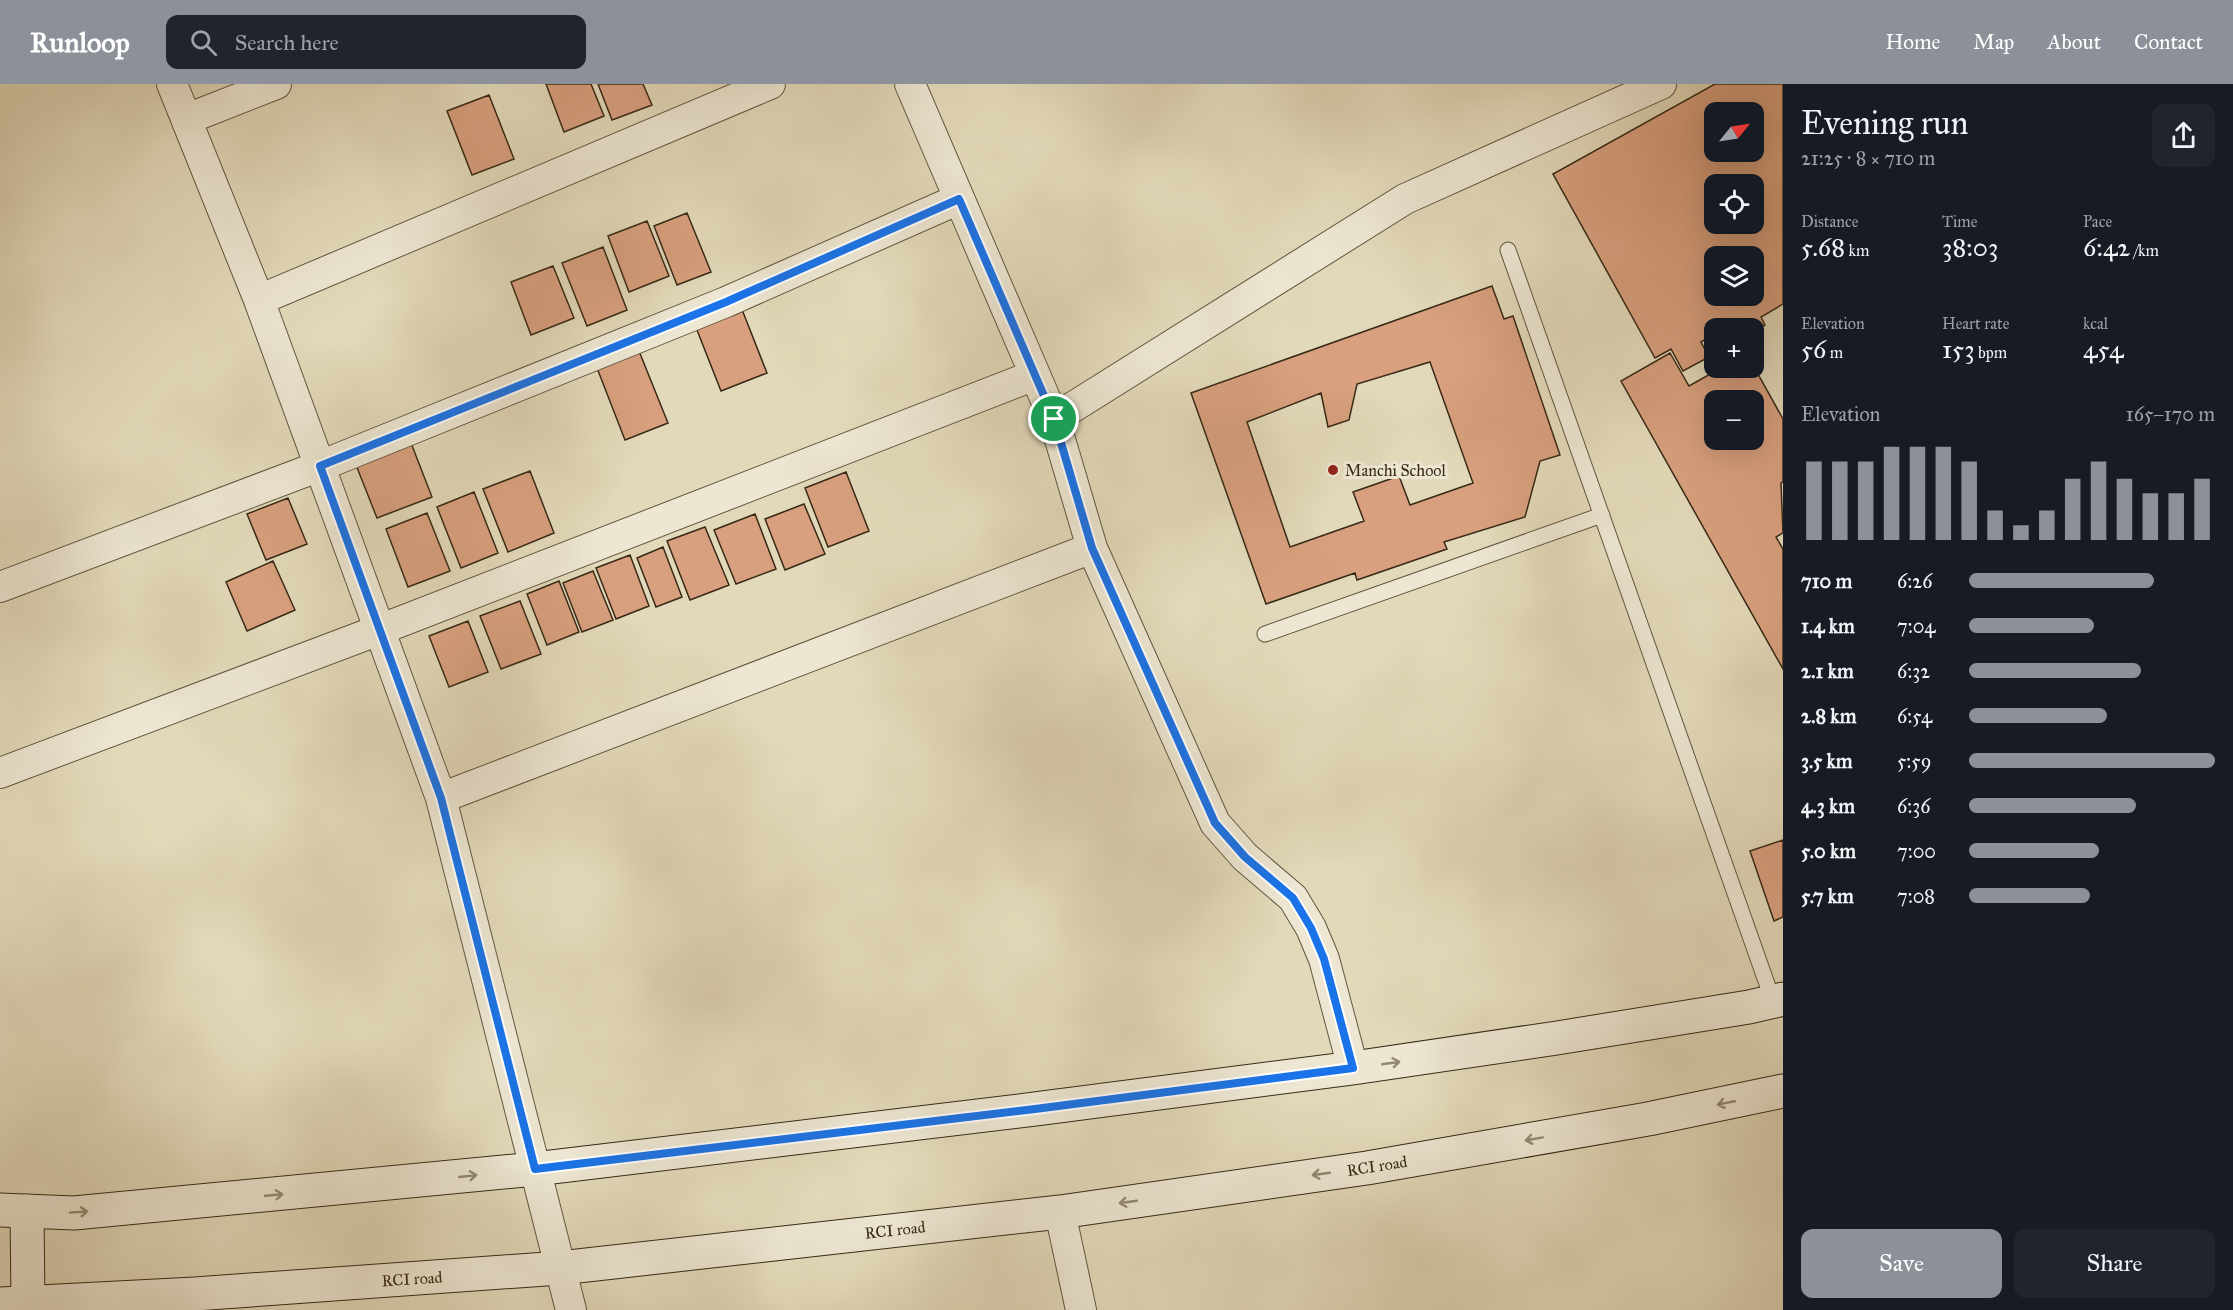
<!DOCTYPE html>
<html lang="en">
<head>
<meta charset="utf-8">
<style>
  :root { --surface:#171b24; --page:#20242c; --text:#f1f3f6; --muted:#9ea1a6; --accent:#8c9099 }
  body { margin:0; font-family:"IM FELL Great Primer",serif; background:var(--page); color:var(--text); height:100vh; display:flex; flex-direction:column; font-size:22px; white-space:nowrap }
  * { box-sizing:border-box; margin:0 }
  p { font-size:20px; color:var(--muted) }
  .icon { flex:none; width:33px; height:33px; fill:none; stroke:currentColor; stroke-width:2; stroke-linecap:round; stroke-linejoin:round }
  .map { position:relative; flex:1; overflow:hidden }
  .panel { display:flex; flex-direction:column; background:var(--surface); width:450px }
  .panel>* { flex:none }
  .needle { width:39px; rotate:60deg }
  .fabs { position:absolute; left:1704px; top:18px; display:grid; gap:12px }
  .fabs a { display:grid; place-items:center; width:60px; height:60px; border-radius:12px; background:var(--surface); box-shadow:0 6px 24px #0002; font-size:30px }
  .pin { position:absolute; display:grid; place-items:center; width:51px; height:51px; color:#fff; margin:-26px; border:3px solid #fff; border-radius:50%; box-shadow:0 2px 6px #0007 }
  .round { display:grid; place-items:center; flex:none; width:63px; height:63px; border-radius:12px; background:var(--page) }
  .head { display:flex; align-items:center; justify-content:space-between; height:102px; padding:0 18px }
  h1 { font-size:33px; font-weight:600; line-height:45px }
  .metrics { display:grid; grid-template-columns:repeat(3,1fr); gap:9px; height:102px; padding:6px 18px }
  .metrics div { display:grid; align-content:center }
  .metrics b { font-size:26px; font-weight:600 }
  .metrics small { font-size:16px; font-weight:400 }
  .metrics p { font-size:16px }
  .chart { height:168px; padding:12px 18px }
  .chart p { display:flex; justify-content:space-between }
  .chart svg { width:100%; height:108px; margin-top:6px; stroke:var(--accent); stroke-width:6 }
  .button { display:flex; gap:12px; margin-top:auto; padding:12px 18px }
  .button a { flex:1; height:69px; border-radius:12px; background:var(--accent); color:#fff; font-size:24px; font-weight:600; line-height:69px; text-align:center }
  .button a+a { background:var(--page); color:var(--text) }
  ul { padding:0 18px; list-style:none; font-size:20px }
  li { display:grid; grid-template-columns:96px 72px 1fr; align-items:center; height:45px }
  li i { height:15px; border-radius:8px; background:var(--accent) }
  header { display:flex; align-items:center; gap:36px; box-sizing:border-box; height:84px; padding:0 30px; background:var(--accent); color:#fff }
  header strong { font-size:28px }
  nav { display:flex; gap:33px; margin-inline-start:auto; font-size:21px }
  .search { width:420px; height:54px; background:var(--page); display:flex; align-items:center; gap:15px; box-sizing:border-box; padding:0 21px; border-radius:12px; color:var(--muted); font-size:22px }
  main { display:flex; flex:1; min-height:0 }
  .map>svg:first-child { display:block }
  .building { fill:#d8a07e; stroke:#372916; stroke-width:1.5; fill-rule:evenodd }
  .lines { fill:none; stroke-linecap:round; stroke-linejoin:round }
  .lane-casing { stroke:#62553f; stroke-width:17 }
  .street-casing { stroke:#62553f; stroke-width:32 }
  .secondary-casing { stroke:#372916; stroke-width:35 }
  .lane { stroke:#ece6d2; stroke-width:15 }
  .street { stroke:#ece6d2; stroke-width:30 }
  .secondary { stroke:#ece6d2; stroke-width:33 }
  .oneway { stroke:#928874 }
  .route-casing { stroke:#fff; stroke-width:12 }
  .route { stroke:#1a73e8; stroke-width:8 }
  .poi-dot { fill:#8f2418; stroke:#ece6d2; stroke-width:2 }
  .labels { text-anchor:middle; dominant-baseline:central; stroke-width:6; stroke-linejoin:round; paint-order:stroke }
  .poi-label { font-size:16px; fill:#372916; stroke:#ece6d2; text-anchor:start }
  .street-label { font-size:16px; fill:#372916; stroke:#ece6d2 }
</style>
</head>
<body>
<header>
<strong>Runloop</strong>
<div class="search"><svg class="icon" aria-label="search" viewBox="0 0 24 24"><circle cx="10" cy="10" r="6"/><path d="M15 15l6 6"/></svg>Search here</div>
<nav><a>Home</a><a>Map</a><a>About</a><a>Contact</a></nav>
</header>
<main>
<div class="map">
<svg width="1783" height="1226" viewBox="0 0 1783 1226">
  <rect width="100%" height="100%" fill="#e2d9ba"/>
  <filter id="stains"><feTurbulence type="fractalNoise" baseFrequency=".00333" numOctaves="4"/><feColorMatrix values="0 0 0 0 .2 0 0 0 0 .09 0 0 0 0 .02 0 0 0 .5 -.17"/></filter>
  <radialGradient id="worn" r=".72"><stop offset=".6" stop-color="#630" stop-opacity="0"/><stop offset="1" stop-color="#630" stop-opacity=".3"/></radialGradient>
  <!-- building -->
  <path class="building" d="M546,0H591L604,32L564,48Z
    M598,0H643L652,21L612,36Z
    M1715,0H1783V220L1761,233L1765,241L1754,248V244H1732L1730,241L1724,244H1714V250L1701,258L1709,273L1683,287L1671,265L1655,274L1553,90ZM1714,28H1754V68H1714ZM1714,100H1754V140H1714ZM1714,172H1754V212H1714Z
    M489,11L514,75L472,91L447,27Z
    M687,129L711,188L677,201L654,142Z
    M647,137L669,192L629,208L608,152Z
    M603,163L627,226L587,242L562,179Z
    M553,182L574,234L531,251L511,198Z
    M1492,202L1504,235L1513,232L1560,371L1540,377L1525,433L1444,458L1447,465L1357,496L1355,489L1266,520L1191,309ZM1430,278L1473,399L1410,421L1399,392L1353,408L1364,437L1290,463L1247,338L1321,309L1328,343L1349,336L1357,300Z
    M741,223L767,289L721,307L695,241Z
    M639,267L668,339L625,356L597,284Z
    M1670,269L1689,302L1721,284L1754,283L1783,335V398L1781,399L1783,449L1776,453L1783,465V585L1621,297ZM1714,316H1754V356H1714Z
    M411,359L432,413L377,434L356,381Z
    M530,387L554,449L508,468L483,405Z
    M846,388L869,447L828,463L805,404Z
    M474,408L498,469L461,484L437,423Z
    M288,414L307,460L266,476L247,430Z
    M804,420L825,470L785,486L765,435Z
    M427,429L450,487L408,503L386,445Z
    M755,430L776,485L736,500L714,446Z
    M705,443L729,501L690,516L667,457Z
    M663,463L682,513L656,523L637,474Z
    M630,471L649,522L616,535L596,484Z
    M273,477L295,526L247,547L226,498Z
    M593,487L613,536L582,548L563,499Z
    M559,497L579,548L547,561L527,510Z
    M520,517L541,570L501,585L480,532Z
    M468,537L488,588L449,603L429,552Z
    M1783,756V833L1774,837L1750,767Z"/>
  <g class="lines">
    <defs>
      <path id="lane" d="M1508,166L1773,917
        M1265,550L1602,431"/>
      <path id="street" d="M172,0L259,216L441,714L571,1226
        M910,0L1054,335L1092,464L1215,739L1245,773L1293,814L1311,844L1324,875L1353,984
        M187,35L276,0
        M259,216L770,0
        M1054,335L1405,115L1661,0
        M0,503L320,382L726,218L959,115
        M0,689L379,546L1035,291
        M441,714L1092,464
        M1060,1128L1081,1226"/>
      <path id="secondary" d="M0,1126L74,1129L535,1085L1035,1025L1353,984L1557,954L1749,923L1783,915
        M27,1127L28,1219
        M0,1220L195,1210L560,1184L1060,1128L1367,1084L1648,1035L1783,1007"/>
    </defs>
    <!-- lane casing -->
    <use href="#lane" class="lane-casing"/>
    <!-- street casing -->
    <use href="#street" class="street-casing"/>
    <!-- secondary casing -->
    <use href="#secondary" class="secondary-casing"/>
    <!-- lane -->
    <use href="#lane" class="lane"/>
    <!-- street -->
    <use href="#street" class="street"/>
    <!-- secondary -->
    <use href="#secondary" class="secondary"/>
  </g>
  <!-- one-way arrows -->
  <defs><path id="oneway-shaft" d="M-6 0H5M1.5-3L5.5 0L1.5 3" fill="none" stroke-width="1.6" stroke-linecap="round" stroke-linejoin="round" transform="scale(1.5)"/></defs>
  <g class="oneway">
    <use href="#oneway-shaft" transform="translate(1391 979) rotate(-8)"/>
    <use href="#oneway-shaft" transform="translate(1726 1019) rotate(169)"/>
    <use href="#oneway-shaft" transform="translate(1534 1055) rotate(170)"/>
    <use href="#oneway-shaft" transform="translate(1321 1090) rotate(172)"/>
    <use href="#oneway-shaft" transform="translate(468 1092) rotate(-6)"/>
    <use href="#oneway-shaft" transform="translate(274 1111) rotate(-5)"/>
    <use href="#oneway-shaft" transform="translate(1128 1118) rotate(172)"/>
    <use href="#oneway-shaft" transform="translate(79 1128) rotate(-4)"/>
  </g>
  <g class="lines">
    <defs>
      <path id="route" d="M959,115L1054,335L1092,464L1215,739L1245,773L1293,814L1311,844L1324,875L1353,984L1035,1025L535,1085L441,714L320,382L726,218Z"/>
    </defs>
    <!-- route casing -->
    <use href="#route" class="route-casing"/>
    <!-- route -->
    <use href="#route" class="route"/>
  </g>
  <!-- markers -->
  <circle class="poi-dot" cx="1333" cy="386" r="6"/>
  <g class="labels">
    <!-- poi labels -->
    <g class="poi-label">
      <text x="1345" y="386">Manchi School</text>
    </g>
    <!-- street labels -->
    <g class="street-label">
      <text transform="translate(1377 1082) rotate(-9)">RCI road</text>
      <text transform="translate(895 1146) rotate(-6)">RCI road</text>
      <text transform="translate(412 1195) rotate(-4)">RCI road</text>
    </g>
  </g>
  <rect width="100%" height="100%" filter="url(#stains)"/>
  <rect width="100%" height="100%" fill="url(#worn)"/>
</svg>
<div class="fabs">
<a><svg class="needle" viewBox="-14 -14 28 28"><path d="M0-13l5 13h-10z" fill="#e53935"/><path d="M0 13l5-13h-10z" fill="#9ea1a6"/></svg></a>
<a><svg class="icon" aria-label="locate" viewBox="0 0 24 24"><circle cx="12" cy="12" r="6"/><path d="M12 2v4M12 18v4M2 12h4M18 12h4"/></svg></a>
<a><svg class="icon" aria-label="layers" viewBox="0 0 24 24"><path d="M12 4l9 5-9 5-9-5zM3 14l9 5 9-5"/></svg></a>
<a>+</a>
<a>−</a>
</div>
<div class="pin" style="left:1054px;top:335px;background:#1e9e55"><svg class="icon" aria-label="arrive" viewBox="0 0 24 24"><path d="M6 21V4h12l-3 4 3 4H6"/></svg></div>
</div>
<section class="panel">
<div class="head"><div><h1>Evening run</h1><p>21:25 · 8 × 710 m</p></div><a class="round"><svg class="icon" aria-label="share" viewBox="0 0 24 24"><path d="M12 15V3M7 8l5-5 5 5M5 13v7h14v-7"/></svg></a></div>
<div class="metrics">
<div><p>Distance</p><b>5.68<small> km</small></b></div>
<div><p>Time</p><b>38:03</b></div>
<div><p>Pace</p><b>6:42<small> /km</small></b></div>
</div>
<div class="metrics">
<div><p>Elevation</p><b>56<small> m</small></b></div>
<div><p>Heart rate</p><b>153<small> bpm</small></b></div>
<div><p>kcal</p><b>454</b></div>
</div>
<div class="chart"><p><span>Elevation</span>165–170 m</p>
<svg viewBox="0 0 160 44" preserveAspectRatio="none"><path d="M5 44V12M15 44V12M25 44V12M35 44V6M45 44V6M55 44V6M65 44V12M75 44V32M85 44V38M95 44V32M105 44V19M115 44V12M125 44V19M135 44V25M145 44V25M155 44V19"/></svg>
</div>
<ul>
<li><b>710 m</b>6:26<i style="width:75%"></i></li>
<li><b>1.4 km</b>7:04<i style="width:51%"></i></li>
<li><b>2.1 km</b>6:32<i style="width:70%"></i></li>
<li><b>2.8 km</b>6:54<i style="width:56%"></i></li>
<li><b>3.5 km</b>5:59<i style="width:100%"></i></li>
<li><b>4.3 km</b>6:36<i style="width:68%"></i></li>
<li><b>5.0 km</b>7:00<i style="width:53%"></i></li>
<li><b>5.7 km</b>7:08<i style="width:49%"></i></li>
</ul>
<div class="button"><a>Save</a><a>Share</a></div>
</section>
</main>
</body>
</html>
